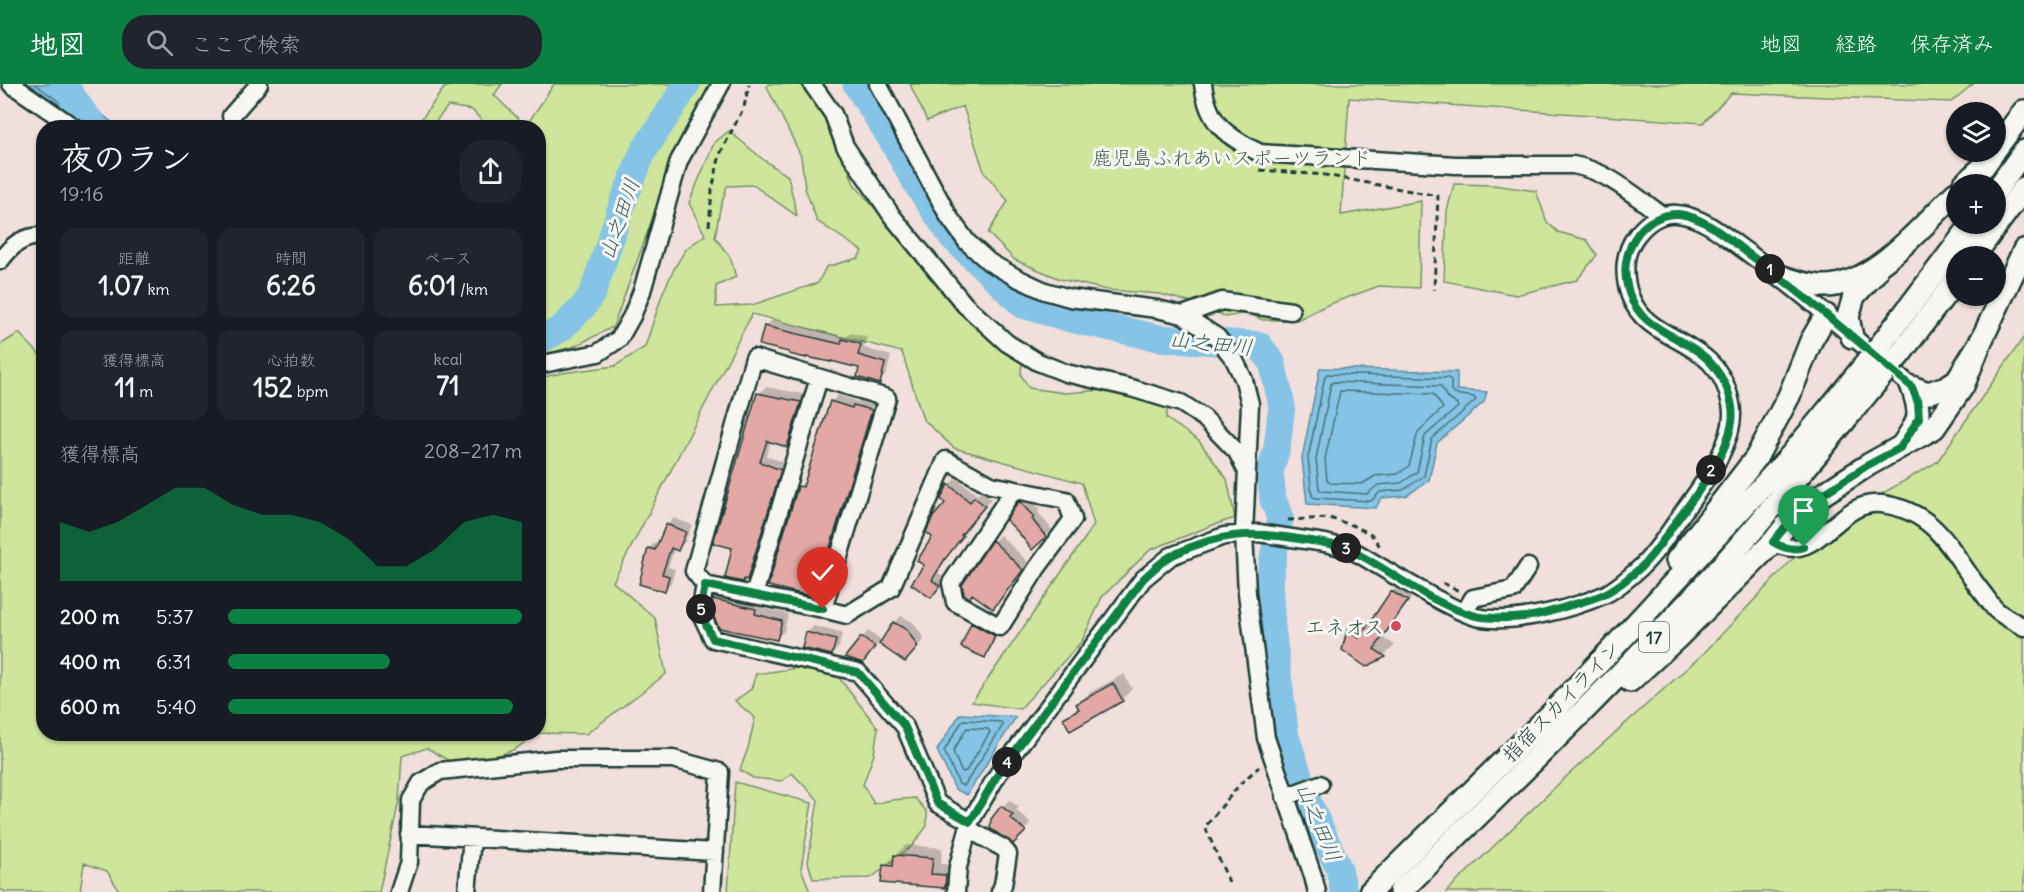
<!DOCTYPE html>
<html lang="ja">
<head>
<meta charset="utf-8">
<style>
  :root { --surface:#171b24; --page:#20242c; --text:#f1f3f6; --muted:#9ea1a6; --accent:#0b8043 }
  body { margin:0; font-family:Delius,"Klee One",sans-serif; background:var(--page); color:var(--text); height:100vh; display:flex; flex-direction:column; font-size:22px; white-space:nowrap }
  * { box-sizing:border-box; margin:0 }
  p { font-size:20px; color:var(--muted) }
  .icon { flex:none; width:33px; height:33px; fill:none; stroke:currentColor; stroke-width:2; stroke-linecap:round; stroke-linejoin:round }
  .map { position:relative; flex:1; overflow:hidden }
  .side { position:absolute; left:36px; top:36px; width:510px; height:621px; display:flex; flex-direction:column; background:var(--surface); border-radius:24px; box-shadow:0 2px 4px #0004 }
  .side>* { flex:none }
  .buttons { position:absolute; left:1946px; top:18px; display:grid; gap:12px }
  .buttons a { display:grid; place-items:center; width:60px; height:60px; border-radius:50%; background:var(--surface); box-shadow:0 2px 4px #0004; font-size:30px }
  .pin { position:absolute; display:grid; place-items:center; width:51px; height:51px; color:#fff; margin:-62px -26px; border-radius:50% 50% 50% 0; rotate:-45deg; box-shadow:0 0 6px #0007 }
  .pin .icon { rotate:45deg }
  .km { position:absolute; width:30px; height:30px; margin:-15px; border-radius:50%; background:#222; color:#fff; font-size:16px; line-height:30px; text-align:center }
  .round { display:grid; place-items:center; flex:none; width:63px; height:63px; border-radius:24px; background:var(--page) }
  .head { display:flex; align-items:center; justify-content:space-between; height:102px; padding:0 24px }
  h1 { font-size:33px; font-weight:700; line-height:45px }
  .metrics { display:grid; grid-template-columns:repeat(3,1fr); gap:9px; height:102px; padding:6px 24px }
  .metrics div { display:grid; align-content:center; border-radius:15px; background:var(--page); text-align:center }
  .metrics b { font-size:26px; font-weight:700 }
  .metrics small { font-size:16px; font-weight:400 }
  .metrics p { font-size:16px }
  .chart { height:168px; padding:12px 24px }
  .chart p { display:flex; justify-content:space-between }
  .chart svg { width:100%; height:108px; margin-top:6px; fill:var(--accent); opacity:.7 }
  ul { padding:0 24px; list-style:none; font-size:20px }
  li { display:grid; grid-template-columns:96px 72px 1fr; align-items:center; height:45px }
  li i { height:15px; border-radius:8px; background:var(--accent) }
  header { display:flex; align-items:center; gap:36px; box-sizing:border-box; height:84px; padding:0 30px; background:var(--accent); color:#fff }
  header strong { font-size:28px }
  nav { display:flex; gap:33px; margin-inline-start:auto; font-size:21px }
  .search { width:420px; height:54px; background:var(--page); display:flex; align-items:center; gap:15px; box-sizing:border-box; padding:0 21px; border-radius:24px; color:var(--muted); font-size:22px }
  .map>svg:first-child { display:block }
  .green { fill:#cee59b; stroke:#769168; stroke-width:1.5 }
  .water { fill:#85c4e6; stroke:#5c8e9f; stroke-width:1.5 }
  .shadow { fill:#0003 }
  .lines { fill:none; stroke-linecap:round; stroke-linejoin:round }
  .shore { stroke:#48737b; stroke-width:1.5 }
  .river { stroke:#85c4e6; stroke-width:27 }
  .building { fill:#e3a8a6; stroke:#1f3d34; stroke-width:1.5 }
  .minor-casing { stroke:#1f3d34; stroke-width:21 }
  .major-casing { stroke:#1f3d34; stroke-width:26 }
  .path { stroke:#1f3d34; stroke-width:3; stroke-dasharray:6 4.5; stroke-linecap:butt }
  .minor { stroke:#f6f6f2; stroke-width:16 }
  .major { stroke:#f6f6f2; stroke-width:21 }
  .major-bridge-casing { stroke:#1f3d34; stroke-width:26; stroke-linecap:butt }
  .major-bridge { stroke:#f6f6f2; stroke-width:21 }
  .route-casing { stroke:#fff; stroke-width:12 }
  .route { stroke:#0b8043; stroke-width:8 }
  .poi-dot { fill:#d1495b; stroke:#f6f6f2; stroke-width:2 }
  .labels { text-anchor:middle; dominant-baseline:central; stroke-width:6; stroke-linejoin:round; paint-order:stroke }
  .shield { fill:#f6f6f2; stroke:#60746d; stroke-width:1.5 }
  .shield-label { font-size:18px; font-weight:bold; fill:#1f3d34 }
  .park-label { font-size:20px; fill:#425f49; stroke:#f6f6f2 }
  .poi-label { font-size:20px; fill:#1f3d34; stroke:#f6f6f2; text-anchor:end }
  .street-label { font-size:20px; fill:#1f3d34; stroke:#f6f6f2 }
  .water-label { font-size:21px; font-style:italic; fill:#385f60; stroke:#f6f6f2 }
</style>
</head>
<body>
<header>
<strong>地図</strong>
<div class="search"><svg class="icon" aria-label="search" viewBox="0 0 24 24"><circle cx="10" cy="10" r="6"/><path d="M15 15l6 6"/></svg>ここで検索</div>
<nav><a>地図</a><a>経路</a><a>保存済み</a></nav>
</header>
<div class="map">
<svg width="2024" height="808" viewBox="0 0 2024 808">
  <rect width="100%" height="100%" fill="#f0dfdb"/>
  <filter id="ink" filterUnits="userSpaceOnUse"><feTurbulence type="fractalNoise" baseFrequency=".0167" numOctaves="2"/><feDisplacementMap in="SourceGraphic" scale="12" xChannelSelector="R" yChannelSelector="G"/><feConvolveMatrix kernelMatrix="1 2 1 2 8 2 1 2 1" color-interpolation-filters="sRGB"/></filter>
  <g filter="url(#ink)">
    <!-- green -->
    <path class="green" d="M456,0H502L494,11L526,42L554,0H710L670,86L613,243L575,262L539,272L538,44L488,43L472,26L448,22L431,43L415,44L444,4Z
      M768,0H800L829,31L854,100L877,127L903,147L974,241L1022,276L1021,291L1029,304L1065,309L1116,305L1169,315L1166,334L1199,357L1227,395L1235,434L1213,441L1150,466L1102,513L1082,557L1020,625L972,618L1094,441L1082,399L954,364L923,335L902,268L752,230L613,498L655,534L666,590L586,650L538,649L539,294L562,289L615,282L645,263L663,208L675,183L686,165L705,151L689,119L714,59L729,47L765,77L788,92L797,132L753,101L727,102L720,125L715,153L730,173L736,193L716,202V223L752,221L818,199L826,183L858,174L862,167L817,137L805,104L801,72L767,3Z
      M910,0H1973L1951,18L1731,9L1703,39L1349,14L1341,131L1421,117L1419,204L1379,202L1327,221L1297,236H1263L1247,229L1225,233L1211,224L1160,210L1107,206L1060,195L1015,176L988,149L1008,117L984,88L963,22L927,37Z
      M1454,100L1493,101L1536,107L1547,138L1558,148L1587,156L1597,171L1577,196L1516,211L1444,197L1447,127Z
      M19,249L39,270L43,269L44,650H538L515,665L493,674L451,678L427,664L402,672L399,717L379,808H120L107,787L84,779L80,808H6L0,805V261Z
      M2024,253V808H1446L1568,691L1704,569L1821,445L1937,378Z
      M805,583L839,594L878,644L874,670L863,701L874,720L891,716L915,714L927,728V742L912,762L871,794L813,795L808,778L818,716L792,689L782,697L753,694L740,686L748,664L755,634L735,617L751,605L756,590Z
      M735,698L812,719L801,784L810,808H728Z"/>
    <!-- water -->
    <path class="water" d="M25,0H63L118,43H84Z
      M1320,284L1457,288V306L1487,308L1484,318L1437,359L1429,396L1406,412L1381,414L1376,424L1307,420L1302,374Z
      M960,630L1016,633L967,711L955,705L937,666Z"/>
    <!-- shadow -->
    <path class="shadow" d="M772,236L846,253L851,249L867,253L864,264L891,272L886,291L879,298L861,283L765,243Z
      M766,303L807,311L794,355L787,361L771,357L766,372L786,379L754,488L747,495L734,463L759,310Z
      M838,311L858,318L861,315L878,320L821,504L814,511L799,403L806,396L831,318Z
      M956,394L977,411L982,407L991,415L967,443L969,444L951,466L938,489L945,494L931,512L934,453L947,418L943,414L950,400Z
      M1026,412L1040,425L1038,428L1052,446L1045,452L1020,448V418Z
      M674,434L692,441L685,458L678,465L675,463L668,483L675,485L671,499L664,506L649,464L656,458L660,459L667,441Z
      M1000,451L1029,479L993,523L964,501L994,457Z
      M1403,497L1417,506L1383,554L1395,561L1385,571L1366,581L1348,547L1358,537L1368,543L1392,508Z
      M721,509L762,519L761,524L788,530L784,547L777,554L714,516Z
      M901,532L914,539L924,555L905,576L879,558L863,578L862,554L868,547L882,557L894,539Z
      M979,533L1000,545L991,565L984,572L973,540Z
      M814,542L842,549L839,563L832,570L807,549Z
      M1124,590L1132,605L1122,616L1065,635L1079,622L1078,620L1089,609Z
      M1009,716L1019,723L1016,726L1031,739L1013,758L993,736Z
      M906,761L942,764L941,780L956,781L955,792L944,803L884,782Z"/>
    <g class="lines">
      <!-- shore -->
      <path class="shore" d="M35,0L84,36L87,44
        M60,0L62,7L109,44
        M1327,290L1448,294L1451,296V306L1454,310L1474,313L1476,316L1432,355L1424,392L1403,406L1380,408L1371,417L1315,414L1312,412L1308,374L1325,292Z
        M1333,298L1441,302L1447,314L1457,320L1458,323L1425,352L1417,388L1401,399L1378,401L1367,410L1322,407L1319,405L1316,375L1331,300Z
        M1340,307L1433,310L1443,324L1418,348L1409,382L1398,390L1375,392L1362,400L1330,399L1327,396L1325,375Z
        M963,636L1001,638L1003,641L964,702L959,700L944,667Z
        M967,644L988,645L990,648L966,687L963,688L961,687L953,667Z"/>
      <!-- river -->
      <path class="river" d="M64,0L83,28L96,44
        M856,0L890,53L919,104L952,153L1023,221L1074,236L1159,254L1259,261L1272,278L1282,322L1277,363L1270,389L1273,415L1280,434L1269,498L1272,543L1286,653L1306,713L1339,785L1344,808
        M538,258L562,244L584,222L593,208L623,118L643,68L687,0"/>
    </g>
    <!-- building -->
    <path class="building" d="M764,242L841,260L842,255L861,260L858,271L885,279L880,300L857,293L859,284L831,277V278L806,273V274L789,270V268L759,261Z
      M757,309L801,318L787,363L767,357L760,378L781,386L747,496L744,495L743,498L725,494L732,464L713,459Z
      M830,317L852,324L853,321L872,326L815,513L768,502L798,402L803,403Z
      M948,400L970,418L974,413L985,422L961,451L963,452L945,475L932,496L940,502L931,514L911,500L924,481L917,477L932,453L926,448L933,433L945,419L941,415Z
      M1019,417L1034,433L1032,435L1046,453L1032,466L1019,449L1006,436Z
      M666,440L686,448L678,467L671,464L662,490L669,492L665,508L639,500L648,464L655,466Z
      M992,456L1023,486L993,525L972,510L970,514L964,510L962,501Z
      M1391,507L1408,517L1374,565L1386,573L1366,583L1342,566L1347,546L1359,554Z
      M713,515L756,525L755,530L782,537L777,556L719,544L711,527Z
      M893,538L907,546L918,563L905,578L879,560Z
      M971,539L995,552L985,574L961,563Z
      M806,548L836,556L832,571L802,564Z
      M861,553L875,563L863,579L845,573Z
      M1113,599L1123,617L1070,647L1063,634L1079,625L1076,620Z
      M1001,722L1013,731L1010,734L1026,747L1013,760L990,744L991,735Z
      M894,771L933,774L931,790L946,791L945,804L881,799L883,781L893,782Z"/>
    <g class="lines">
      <defs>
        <path id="minor" d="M11,0L75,44
          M812,0L833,30L845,62L892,132L965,221L1007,259L1038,278L1066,289L1131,304L1181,319L1204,334L1237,368L1246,386
          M878,0L949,133L967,158L989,178L1017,194L1045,207L1070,214L1157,225L1183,231L1217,253L1234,275L1244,296L1250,320L1244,450L1247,509L1266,654L1313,792L1317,808
          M1203,0C1208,40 1226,52 1260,69L1456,81H1573C1608,87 1634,112 1662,131
          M231,32L259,0
          M0,177C12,161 22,152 44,152
          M1183,231L1222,217L1291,227
          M538,281L598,269L619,255L632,232L642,207L679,77L721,0
          M1773,458C1819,484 1836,414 1882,420C1939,428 1951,469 1982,508C1987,514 1991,521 1996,526C2004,533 2015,538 2024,543
          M705,501L823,525
          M754,511L819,294
          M1465,528L1473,514L1513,506L1528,483
          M1285,713L1320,700
          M970,738L937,719L905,643L858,588L713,555L700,528L705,501L694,487L754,274L887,314L823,525L847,531L891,504L946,376L991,401L1066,416L1073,435L1037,484L1000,543L955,518L951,499L1013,407
          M968,745L1003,764L1008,770L1003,801L1000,808
          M409,750L715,768
          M399,808L409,778L411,716L421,699L440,687L556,675H673L720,688L712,808
          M467,808L472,754
          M956,808L958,783L970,738L998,690L1143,495L1171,472L1224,452L1259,449L1285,453L1325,459L1345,464L1359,470C1383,485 1407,499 1433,513C1446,520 1461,529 1476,533C1511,541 1573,525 1606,510C1617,504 1630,493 1640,484C1659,466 1673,442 1688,421C1707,395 1738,353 1731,320C1718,250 1649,263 1630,212C1623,192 1623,168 1637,151C1646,139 1661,128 1677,130C1703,132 1727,154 1747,168C1804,210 1858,257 1912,303"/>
        <path id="major" d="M1995,66L2024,27
          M1964,100L1984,82L1994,68
          M1995,108L2024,67
          M1974,172L2024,104
          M1780,192C1793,197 1806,201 1821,202C1872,205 1922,141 1956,109
          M1852,253L1848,233L1854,212L1876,188
          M1885,255L1972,140
          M1901,269L1956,196
          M1912,303L1928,309L1946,303L1957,296L1982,255L2024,166
          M1903,360C1920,335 1922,332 1912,303
          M1677,476L1756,374L1789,312L1811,257L1826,231
          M1630,597L1676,555L1773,458L1785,443L1817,414L1868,381L1934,344L1963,302L1982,255
          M1370,808L1554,627L1642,533L1791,371L1859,288
          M1400,808C1507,703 1615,599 1716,488C1771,427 1822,364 1874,301"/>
      </defs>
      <!-- minor casing -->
      <use href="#minor" class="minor-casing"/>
      <!-- major casing -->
      <use href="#major" class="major-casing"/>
      <!-- path -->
      <path class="path" d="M1260,86L1325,91L1438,112L1434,206
        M709,142L712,106L720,70L744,23L749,0
        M1288,436L1329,434L1352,441L1371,450L1382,465
        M1443,499L1461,508
        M1229,798L1205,743L1240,700L1259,683"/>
      <!-- minor -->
      <use href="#minor" class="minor"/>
      <!-- major -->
      <use href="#major" class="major"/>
      <defs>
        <path id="major-bridge" d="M1859,288L1885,255
          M1874,301L1901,269"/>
      </defs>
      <!-- major-bridge casing -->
      <use href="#major-bridge" class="major-bridge-casing"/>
      <!-- major-bridge -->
      <use href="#major-bridge" class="major-bridge"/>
    </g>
  </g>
  <g class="lines" filter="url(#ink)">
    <defs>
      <path id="route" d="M823,525L705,501L700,528L713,555L858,588L905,643L937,719L970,738L998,690L1143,495C1152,487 1162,476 1173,471C1217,449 1252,447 1299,455C1319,458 1338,460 1356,469C1393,488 1434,522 1476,532C1482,534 1489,533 1495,534C1527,535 1541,531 1571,521C1583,518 1597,514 1608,508C1619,502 1630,493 1639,485C1653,472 1664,455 1675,439C1696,411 1726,374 1732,338C1735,320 1726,298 1715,284C1692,252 1642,251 1629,209C1622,188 1625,166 1639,148C1648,137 1664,129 1679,130C1704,133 1726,153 1746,168C1804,210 1857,257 1912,303L1918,319L1919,334L1900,364L1868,381L1817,414L1785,443L1773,458C1785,465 1792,466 1804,463"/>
    </defs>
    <!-- route casing -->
    <use href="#route" class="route-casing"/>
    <!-- route -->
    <use href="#route" class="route"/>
  </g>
  <!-- markers -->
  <circle class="poi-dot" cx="1396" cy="542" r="6"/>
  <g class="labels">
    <!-- shield labels -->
    <rect class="shield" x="1639" y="538" width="30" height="30" rx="4.5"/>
    <g class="shield-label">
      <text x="1654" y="553">17</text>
    </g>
    <!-- park labels -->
    <g class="park-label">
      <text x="1232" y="73">鹿児島ふれあいスポーツランド</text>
    </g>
    <!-- poi labels -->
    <g class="poi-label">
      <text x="1384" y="542">エネオス</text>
    </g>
    <!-- street labels -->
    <g class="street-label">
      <text transform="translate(1561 617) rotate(-46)">指宿スカイライン</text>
    </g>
    <!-- water labels -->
    <g class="water-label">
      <text transform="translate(619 135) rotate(-71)">山之田川</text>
      <text transform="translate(1211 259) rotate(6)">山之田川</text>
      <text transform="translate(1319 738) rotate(67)">山之田川</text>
    </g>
  </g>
</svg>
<div class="buttons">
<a><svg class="icon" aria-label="layers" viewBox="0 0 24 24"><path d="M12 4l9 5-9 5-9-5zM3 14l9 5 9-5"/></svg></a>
<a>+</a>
<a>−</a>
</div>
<div class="pin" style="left:1804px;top:463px;background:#1e9e55"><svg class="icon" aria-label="arrive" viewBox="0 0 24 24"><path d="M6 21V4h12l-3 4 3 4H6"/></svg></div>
<div class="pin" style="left:823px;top:525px;background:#d93025"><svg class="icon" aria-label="check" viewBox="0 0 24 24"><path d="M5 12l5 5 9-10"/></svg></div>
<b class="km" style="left:1770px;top:185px">1</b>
<b class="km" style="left:1711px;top:386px">2</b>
<b class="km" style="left:1346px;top:464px">3</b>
<b class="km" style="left:1007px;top:678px">4</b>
<b class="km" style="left:701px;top:525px">5</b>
<section class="side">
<div class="head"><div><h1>夜のラン</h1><p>19:16</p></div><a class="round"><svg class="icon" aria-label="share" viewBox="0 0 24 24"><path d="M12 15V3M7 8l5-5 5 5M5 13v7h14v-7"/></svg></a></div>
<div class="metrics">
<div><p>距離</p><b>1.07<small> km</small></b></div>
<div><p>時間</p><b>6:26</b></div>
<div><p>ペース</p><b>6:01<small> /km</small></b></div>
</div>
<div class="metrics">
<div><p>獲得標高</p><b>11<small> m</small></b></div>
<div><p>心拍数</p><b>152<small> bpm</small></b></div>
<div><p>kcal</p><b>71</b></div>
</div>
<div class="chart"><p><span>獲得標高</span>208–217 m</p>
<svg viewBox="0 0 160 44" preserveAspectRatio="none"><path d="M0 44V20L10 24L20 20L30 13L40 6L50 6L60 13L70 17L80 17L90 20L100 27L110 38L120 38L130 31L140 20L150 17L160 20V44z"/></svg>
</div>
<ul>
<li><b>200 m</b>5:37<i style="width:100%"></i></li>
<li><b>400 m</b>6:31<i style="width:55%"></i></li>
<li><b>600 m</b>5:40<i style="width:97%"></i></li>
</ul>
</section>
</div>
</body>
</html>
